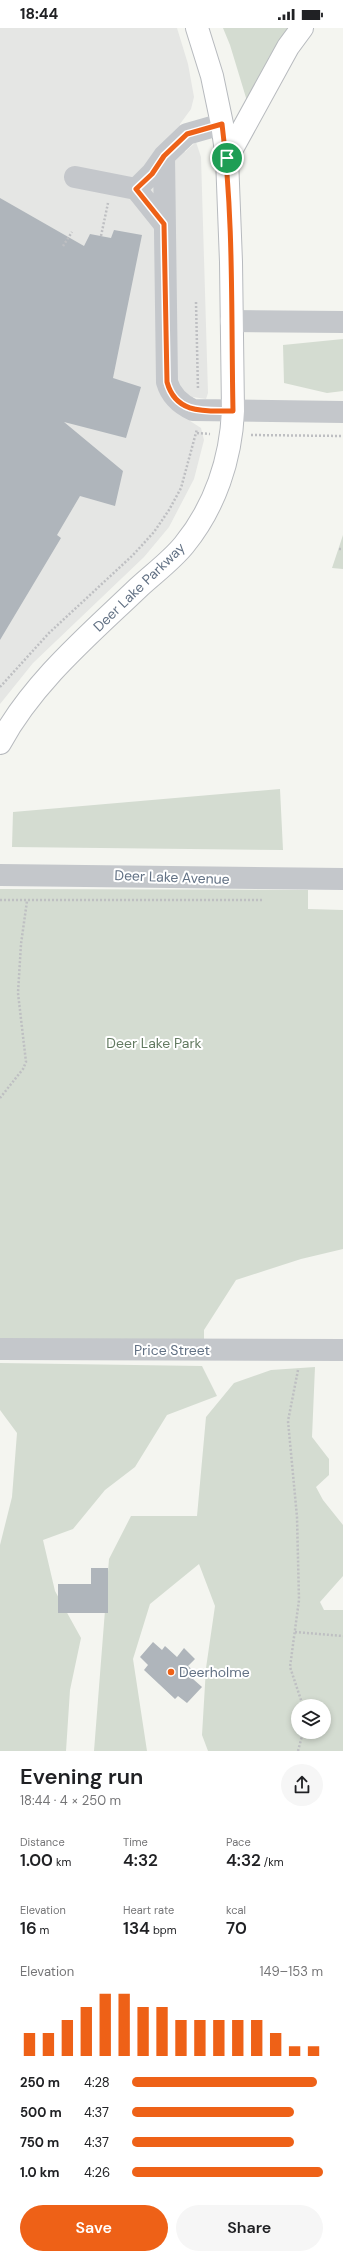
<!DOCTYPE html>
<html lang="en">
<head>
<meta charset="utf-8">
<style>
  :root { --surface:#fff; --page:#f6f6f6; --text:#202124; --muted:#757577; --accent:#ee6117 }
  body { margin:0; font-family:"DM Sans",sans-serif; background:var(--page); color:var(--text); height:100vh; display:flex; flex-direction:column; font-size:15px; white-space:nowrap }
  * { box-sizing:border-box; margin:0 }
  p { font-size:13px; color:var(--muted) }
  .icon { flex:none; width:22px; height:22px; fill:none; stroke:currentColor; stroke-width:2; stroke-linecap:round; stroke-linejoin:round }
  .map { position:relative; height:1723px; overflow:hidden }
  .side { display:flex; flex-direction:column; background:var(--surface); flex:1 }
  .side>* { flex:none }
  .buttons { position:absolute; left:291px; top:1671px; display:grid; gap:8px }
  .buttons a { display:grid; place-items:center; width:40px; height:40px; border-radius:50%; background:var(--surface); box-shadow:0 2px 6px #0003; font-size:20px }
  .pin { position:absolute; display:grid; place-items:center; width:34px; height:34px; color:#fff; margin:-17px; border:2px solid #fff; border-radius:50%; box-shadow:0 1px 4px #0007 }
  .round { display:grid; place-items:center; flex:none; width:42px; height:42px; border-radius:21px; background:var(--page) }
  .summary { display:flex; align-items:center; justify-content:space-between; height:68px; padding:0 20px }
  h1 { font-size:22px; font-weight:600; line-height:30px }
  .metrics { display:grid; grid-template-columns:repeat(3,1fr); gap:6px; height:68px; padding:4px 20px }
  .metrics div { display:grid; align-content:center }
  .metrics b { font-size:17px; font-weight:600 }
  .metrics small { font-size:11px; font-weight:400 }
  .metrics p { font-size:11px }
  .chart { height:112px; padding:8px 20px }
  .chart p { display:flex; justify-content:space-between }
  .chart svg { width:100%; height:72px; margin-top:4px; stroke:var(--accent); stroke-width:6 }
  .cta { display:flex; gap:8px; margin-top:auto; padding:8px 20px }
  .cta a { flex:1; height:46px; border-radius:24px; background:var(--accent); color:#fff; font-size:16px; font-weight:600; line-height:46px; text-align:center }
  .cta a+a { background:var(--page); color:var(--text) }
  ul { padding:0 20px; list-style:none; font-size:13px }
  li { display:grid; grid-template-columns:64px 48px 1fr; align-items:center; height:30px }
  li i { height:10px; border-radius:5px; background:var(--accent) }
  .status { display:flex; justify-content:space-between; align-items:center; height:28px; padding:0 20px; background:var(--surface); direction:ltr }
  .status svg { height:11px; fill:currentColor }
  .map>svg:first-child { display:block }
  .built { fill:#e5e6e4 }
  .green { fill:#d4dcd1; fill-rule:evenodd }
  .building { fill:#afb5bb }
  .lines { fill:none; stroke-linecap:round; stroke-linejoin:round }
  .major-casing { stroke:#b7babe; stroke-width:24 }
  .path { stroke:#bebfc2; stroke-width:2.5; stroke-dasharray:2 2; stroke-linecap:butt }
  .minor { stroke:#c4c7cb; stroke-width:22 }
  .major { stroke:#fff; stroke-width:22 }
  .route-casing { stroke:#fff; stroke-width:8 }
  .route { stroke:#ee6117; stroke-width:5 }
  .poi-dot { fill:#ee6117; stroke:#fff; stroke-width:1.5 }
  .labels { text-anchor:middle; dominant-baseline:central; stroke-width:4; stroke-linejoin:round; paint-order:stroke }
  .street-label { font-size:14px; fill:#627184; stroke:#fff }
  .park-label { font-size:14px; fill:#637a61; stroke:#fff }
  .poi-label { font-size:14px; fill:#627184; stroke:#fff; text-anchor:start }
</style>
</head>
<body>
<div class="status"><b>18:44</b><svg viewBox="0 0 49 12"><path d="M0 12V9h3v3zM5 12V6h3v6zM10 12V3h3v9zM15 12V0h3v12zM26 1h20v11H26zM47 4h2v5h-2z"/></svg></div>
<div class="map">
<svg width="343" height="1723" viewBox="0 0 343 1723">
  <rect width="100%" height="100%" fill="#f4f5f0"/>
  <!-- built -->
  <path class="built" d="M0,0H177L188,36L194,69L191,81L180,96L185,124L196,114L201,129L208,365L206,371L193,369L190,393L201,400L204,412L194,451L169,499L144,529L33,635L0,676Z"/>
  <!-- green -->
  <path class="green" d="M223,0H289L269,29L251,74L247,73L230,17Z
    M343,311V363L327,365L284,355L283,317Z
    M343,507V541L332,540Z
    M280,761L283,822L12,819L13,784Z
    M0,861L308,862V881L343,882V1221L301,1231L236,1252L204,1302V1313L0,1315Z
    M0,1335L202,1338L217,1368L167,1387L135,1439L105,1462L73,1501L43,1512L55,1563L81,1610L70,1662L66,1723H0V1517L12,1469L17,1405L0,1382Z
    M315,1339L312,1409L329,1431V1447L316,1459L323,1472L343,1497V1548L320,1574L324,1582H343V1723H208L202,1707L206,1640L215,1578L199,1536L150,1576L133,1631L147,1723H94L109,1531L131,1488H197L206,1389L234,1355L271,1342ZM298,1678H324V1704H298Z"/>
  <!-- building -->
  <path class="building" d="M0,170L84,218L90,206L111,210L114,202L142,207L113,350L141,359L126,410L64,394L123,443L115,478L80,468L57,507L61,510L0,612Z
    M91,1540H108V1585H58V1556H91Z
    M153,1614L162,1622L165,1618L177,1629L184,1620L195,1631L188,1638L198,1647L193,1651L202,1659L187,1675L178,1668L175,1671L144,1642L148,1637L140,1629Z"/>
  <g class="lines">
    <defs>
      <path id="major" d="M227,130L288,19L302,0
        M0,715C33,654 89,607 138,560C153,546 171,533 184,517C215,479 231,431 233,383L231,234L227,130L222,96L212,48L197,0"/>
    </defs>
    <!-- major casing -->
    <use href="#major" class="major-casing"/>
    <!-- path -->
    <path class="path" d="M101,208L108,175
      M63,218L72,204
      M196,274L198,362
      M197,405L210,406
      M251,407L343,408
      M339,521H343
      M0,659L49,605L133,527L154,504L169,482L181,460L197,401
      M0,872H263
      M0,1070L23,1041L26,1034L18,965L21,916L27,873
      M298,1342L288,1393L297,1489L299,1572L290,1639L303,1678
      M295,1604L343,1608
      M298,1723L303,1704"/>
    <!-- minor -->
    <path class="minor" d="M164,128L167,354C171,368 180,376 193,382L343,384
      M75,149L136,161L164,196
      M136,161L152,145L164,128L187,106L222,96
      M231,293L343,294
      M0,847L343,851
      M0,1321L343,1322"/>
    <!-- major -->
    <use href="#major" class="major"/>
  </g>
  <g class="lines">
    <defs>
      <path id="route" d="M222,96C234,191 231,287 233,383C206,383 176,387 167,354L164,196L136,161L152,146L164,128L187,106Z"/>
    </defs>
    <!-- route casing -->
    <use href="#route" class="route-casing"/>
    <!-- route -->
    <use href="#route" class="route"/>
  </g>
  <!-- markers -->
  <circle class="poi-dot" cx="171" cy="1644" r="4"/>
  <g class="labels">
    <!-- street labels -->
    <g class="street-label">
      <text transform="translate(139 559) rotate(-44)">Deer Lake Parkway</text>
      <text transform="translate(172 849) rotate(2)">Deer Lake Avenue</text>
      <text x="172" y="1322">Price Street</text>
    </g>
    <!-- park labels -->
    <g class="park-label">
      <text x="154" y="1015">Deer Lake Park</text>
    </g>
    <!-- poi labels -->
    <g class="poi-label">
      <text x="179" y="1644">Deerholme</text>
    </g>
  </g>
</svg>
<div class="buttons">
<a><svg class="icon" aria-label="layers" viewBox="0 0 24 24"><path d="M12 4l9 5-9 5-9-5zM3 14l9 5 9-5"/></svg></a>
</div>
<div class="pin" style="left:227px;top:130px;background:#1e9e55"><svg class="icon" aria-label="arrive" viewBox="0 0 24 24"><path d="M6 21V4h12l-3 4 3 4H6"/></svg></div>
</div>
<section class="side">
<div class="summary"><div><h1>Evening run</h1><p>18:44 · 4 × 250 m</p></div><a class="round"><svg class="icon" aria-label="share" viewBox="0 0 24 24"><path d="M12 15V3M7 8l5-5 5 5M5 13v7h14v-7"/></svg></a></div>
<div class="metrics">
<div><p>Distance</p><b>1.00<small> km</small></b></div>
<div><p>Time</p><b>4:32</b></div>
<div><p>Pace</p><b>4:32<small> /km</small></b></div>
</div>
<div class="metrics">
<div><p>Elevation</p><b>16<small> m</small></b></div>
<div><p>Heart rate</p><b>134<small> bpm</small></b></div>
<div><p>kcal</p><b>70</b></div>
</div>
<div class="chart"><p><span>Elevation</span>149–153 m</p>
<svg viewBox="0 0 160 44" preserveAspectRatio="none"><path d="M5 44V30M15 44V30M25 44V22M35 44V14M45 44V6M55 44V6M65 44V14M75 44V14M85 44V22M95 44V22M105 44V22M115 44V22M125 44V22M135 44V30M145 44V38M155 44V38"/></svg>
</div>
<ul>
<li><b>250 m</b>4:28<i style="width:97%"></i></li>
<li><b>500 m</b>4:37<i style="width:85%"></i></li>
<li><b>750 m</b>4:37<i style="width:85%"></i></li>
<li><b>1.0 km</b>4:26<i style="width:100%"></i></li>
</ul>
<div class="cta"><a>Save</a><a>Share</a></div>
</section>
</body>
</html>
